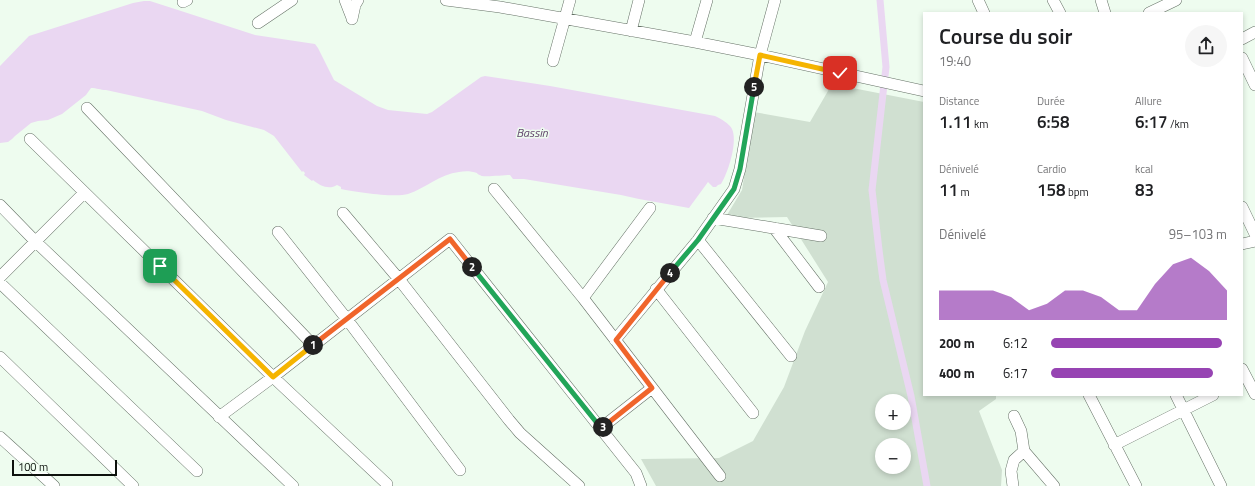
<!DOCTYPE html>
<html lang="fr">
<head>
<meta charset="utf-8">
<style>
  :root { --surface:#fff; --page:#f6f6f6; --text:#202124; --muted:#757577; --accent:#9744b3 }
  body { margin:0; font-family:"Titillium Web",sans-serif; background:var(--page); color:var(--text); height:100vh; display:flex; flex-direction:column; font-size:15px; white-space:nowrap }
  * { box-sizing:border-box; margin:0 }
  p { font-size:13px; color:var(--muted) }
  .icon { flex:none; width:22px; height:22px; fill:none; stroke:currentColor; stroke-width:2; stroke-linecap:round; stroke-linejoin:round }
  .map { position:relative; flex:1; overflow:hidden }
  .side { position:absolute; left:923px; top:12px; width:320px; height:384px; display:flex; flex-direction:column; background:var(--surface); border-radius:0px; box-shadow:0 2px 6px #0003 }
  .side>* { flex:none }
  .tools { position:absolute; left:875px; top:394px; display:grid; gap:8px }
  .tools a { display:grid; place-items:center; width:36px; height:36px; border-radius:50%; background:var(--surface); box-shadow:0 2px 6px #0003; font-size:20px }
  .scale { position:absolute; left:12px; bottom:10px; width:105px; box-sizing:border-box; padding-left:4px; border:2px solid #0d110d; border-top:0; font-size:11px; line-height:14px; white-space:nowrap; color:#0d110d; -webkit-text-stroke:3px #eefcef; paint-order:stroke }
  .pin { position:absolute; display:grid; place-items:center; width:34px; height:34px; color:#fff; margin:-17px; border-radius:8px; box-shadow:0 2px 6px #0006 }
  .km { position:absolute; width:20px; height:20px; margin:-10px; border-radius:50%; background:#222; color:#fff; font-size:11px; line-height:20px; text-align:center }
  .round { display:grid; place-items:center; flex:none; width:42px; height:42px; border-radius:21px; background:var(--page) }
  .overview { display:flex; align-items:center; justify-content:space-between; height:68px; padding:0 16px }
  h1 { font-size:22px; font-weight:600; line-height:30px }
  .metrics { display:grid; grid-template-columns:repeat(3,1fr); gap:6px; height:68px; padding:4px 16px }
  .metrics div { display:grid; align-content:center }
  .metrics b { font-size:17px; font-weight:600 }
  .metrics small { font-size:11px; font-weight:400 }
  .metrics p { font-size:11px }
  .chart { height:112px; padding:8px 16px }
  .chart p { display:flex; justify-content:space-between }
  .chart svg { width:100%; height:72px; margin-top:4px; fill:var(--accent); opacity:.7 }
  ul { padding:0 16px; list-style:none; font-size:13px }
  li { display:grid; grid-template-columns:64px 48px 1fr; align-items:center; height:30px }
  li i { height:10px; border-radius:5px; background:var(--accent) }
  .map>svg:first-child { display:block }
  .green { fill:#d0e0d1; fill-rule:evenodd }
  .water { fill:#ead7f2 }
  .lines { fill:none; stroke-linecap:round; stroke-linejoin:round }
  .canal { stroke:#ead7f2; stroke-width:7 }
  .minor-casing { stroke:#657166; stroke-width:12 }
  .minor { stroke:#fff; stroke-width:11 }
  .split-1-casing { stroke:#fff; stroke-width:8 }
  .split-2-casing { stroke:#fff; stroke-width:8 }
  .split-3-casing { stroke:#fff; stroke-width:8 }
  .split-4-casing { stroke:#fff; stroke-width:8 }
  .split-5-casing { stroke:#fff; stroke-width:8 }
  .split-6-casing { stroke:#fff; stroke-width:8 }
  .split-1 { stroke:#f5b400; stroke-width:5 }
  .split-2 { stroke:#f0652b; stroke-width:5 }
  .split-3 { stroke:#22a559; stroke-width:5 }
  .split-4 { stroke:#f0652b; stroke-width:5 }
  .split-5 { stroke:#22a559; stroke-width:5 }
  .split-6 { stroke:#f5b400; stroke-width:5 }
  .labels { text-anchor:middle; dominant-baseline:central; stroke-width:3; stroke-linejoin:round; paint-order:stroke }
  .water-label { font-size:12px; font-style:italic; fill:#62466d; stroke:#eefcef }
</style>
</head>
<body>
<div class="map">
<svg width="1255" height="486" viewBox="0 0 1255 486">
  <rect width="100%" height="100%" fill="#eefcef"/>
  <!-- green -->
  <path class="green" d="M832,84L924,102V395H996V399L979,411L1002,470L1001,486H656L641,459L719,458L753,441L784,387L805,331L828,282L787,217L737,218L727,215L742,190L754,112L810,122ZM882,401H904V423H882ZM882,445H904V467H882Z"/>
  <!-- water -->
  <path class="water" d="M144,1H150L178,10L255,35L315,44L318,48L334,80L377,106L388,110L427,114L432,112L481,77L485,76L550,86L715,116C720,118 730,124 732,129C738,142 728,173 721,184L718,185L716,187H713L708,182L689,208L639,199L621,195L524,179H513L510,175C503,175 488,177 482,176C482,176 477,174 477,173C471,171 465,171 459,172C440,174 426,188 408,194C395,198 356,192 341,189V187L337,185C329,190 320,186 313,180L312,181L304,175L305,173L303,171L302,172L274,136L264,130L226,120L202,111L106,90C100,90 97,88 91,88L86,95L62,114L48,120L38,121L31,123L15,136L12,139L8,142L0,143V66L29,36L133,3Z"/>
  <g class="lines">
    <!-- canal -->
    <path class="canal" d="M880,0L886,67L872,190L879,250L883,280L911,396L927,486"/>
    <defs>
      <path id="minor" d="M345,0L352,18
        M446,0L500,7L695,42L760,55L924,91
        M978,0L984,13
        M1053,0L1060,13
        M1101,0L1105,13
        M183,2L187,0
        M1149,13L1176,0
        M352,19L355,5L358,0
        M258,23L292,0
        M631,31L639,0
        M1242,39L1255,32
        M695,42L707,0
        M1242,58L1255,85
        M553,61L570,0
        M87,108L313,345
        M30,139L273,377L387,484
        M494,189L583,298L720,476
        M0,205L36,242L293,486
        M1242,207L1255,234
        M343,213L398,278L509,420L520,433L579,486
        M713,218L821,236
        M774,228L819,287
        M278,232L346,318L460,470
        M698,240L791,356
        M1242,244L1255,241
        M0,277L84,193
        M0,283L197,471
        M656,289L753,413
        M583,298L650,208
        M615,340L698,240L734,189L740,169L760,55L775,0
        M0,357L133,486
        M1242,369L1255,394
        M1089,395L1136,486
        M1176,395L1221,486
        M1014,416L1021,431L1024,451L1054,486
        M219,417L273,377L450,239L636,473L641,486
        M601,428L652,388
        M0,437L54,486
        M1114,445L1213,395
        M1013,486L1011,471L1014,460L1024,451"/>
    </defs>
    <!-- minor casing -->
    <use href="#minor" class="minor-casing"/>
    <!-- minor -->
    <use href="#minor" class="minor"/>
  </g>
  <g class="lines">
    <defs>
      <path id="split-1" d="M160,266L273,377L313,345"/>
      <path id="split-2" d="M313,345L450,239L472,267"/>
      <path id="split-3" d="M472,267L601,428L603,427"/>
      <path id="split-4" d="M603,427L652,388L616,340L670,273"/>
      <path id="split-5" d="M670,273L698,240L734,189L740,169L754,87"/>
      <path id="split-6" d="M754,87L760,55L840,73"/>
    </defs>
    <!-- split-1 casing -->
    <use href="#split-1" class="split-1-casing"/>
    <!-- split-2 casing -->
    <use href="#split-2" class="split-2-casing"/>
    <!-- split-3 casing -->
    <use href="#split-3" class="split-3-casing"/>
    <!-- split-4 casing -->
    <use href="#split-4" class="split-4-casing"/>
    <!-- split-5 casing -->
    <use href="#split-5" class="split-5-casing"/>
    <!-- split-6 casing -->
    <use href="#split-6" class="split-6-casing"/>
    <!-- split-1 -->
    <use href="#split-1" class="split-1"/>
    <!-- split-2 -->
    <use href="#split-2" class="split-2"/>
    <!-- split-3 -->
    <use href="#split-3" class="split-3"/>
    <!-- split-4 -->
    <use href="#split-4" class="split-4"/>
    <!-- split-5 -->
    <use href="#split-5" class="split-5"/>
    <!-- split-6 -->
    <use href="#split-6" class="split-6"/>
  </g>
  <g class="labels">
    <!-- water labels -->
    <g class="water-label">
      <text x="532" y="132">Bassin</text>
    </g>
  </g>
</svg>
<div class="tools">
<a>+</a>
<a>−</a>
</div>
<div class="scale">100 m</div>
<div class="pin" style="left:160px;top:266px;background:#1e9e55"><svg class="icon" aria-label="arrive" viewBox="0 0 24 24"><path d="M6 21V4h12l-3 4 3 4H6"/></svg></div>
<div class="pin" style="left:840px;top:73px;background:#d93025"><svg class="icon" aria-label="check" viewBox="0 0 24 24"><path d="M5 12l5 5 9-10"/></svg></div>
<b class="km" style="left:313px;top:345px">1</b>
<b class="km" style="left:472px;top:267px">2</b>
<b class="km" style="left:603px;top:427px">3</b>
<b class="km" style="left:670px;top:273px">4</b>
<b class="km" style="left:754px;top:87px">5</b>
<section class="side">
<div class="overview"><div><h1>Course du soir</h1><p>19:40</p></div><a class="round"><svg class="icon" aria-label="share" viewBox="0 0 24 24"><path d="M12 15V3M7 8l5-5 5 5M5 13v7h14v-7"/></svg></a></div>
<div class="metrics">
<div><p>Distance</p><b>1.11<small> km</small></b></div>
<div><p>Durée</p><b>6:58</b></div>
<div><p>Allure</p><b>6:17<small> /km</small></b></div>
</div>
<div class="metrics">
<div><p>Dénivelé</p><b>11<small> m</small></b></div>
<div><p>Cardio</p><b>158<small> bpm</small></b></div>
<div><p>kcal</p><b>83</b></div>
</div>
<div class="chart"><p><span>Dénivelé</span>95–103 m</p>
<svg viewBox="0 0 160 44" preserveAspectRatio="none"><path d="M0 44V26L10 26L20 26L30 26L40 30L50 38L60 34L70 26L80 26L90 30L100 38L110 38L120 22L130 10L140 6L150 14L160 26V44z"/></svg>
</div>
<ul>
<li><b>200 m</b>6:12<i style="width:97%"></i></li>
<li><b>400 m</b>6:17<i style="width:92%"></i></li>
</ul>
</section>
</div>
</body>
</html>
